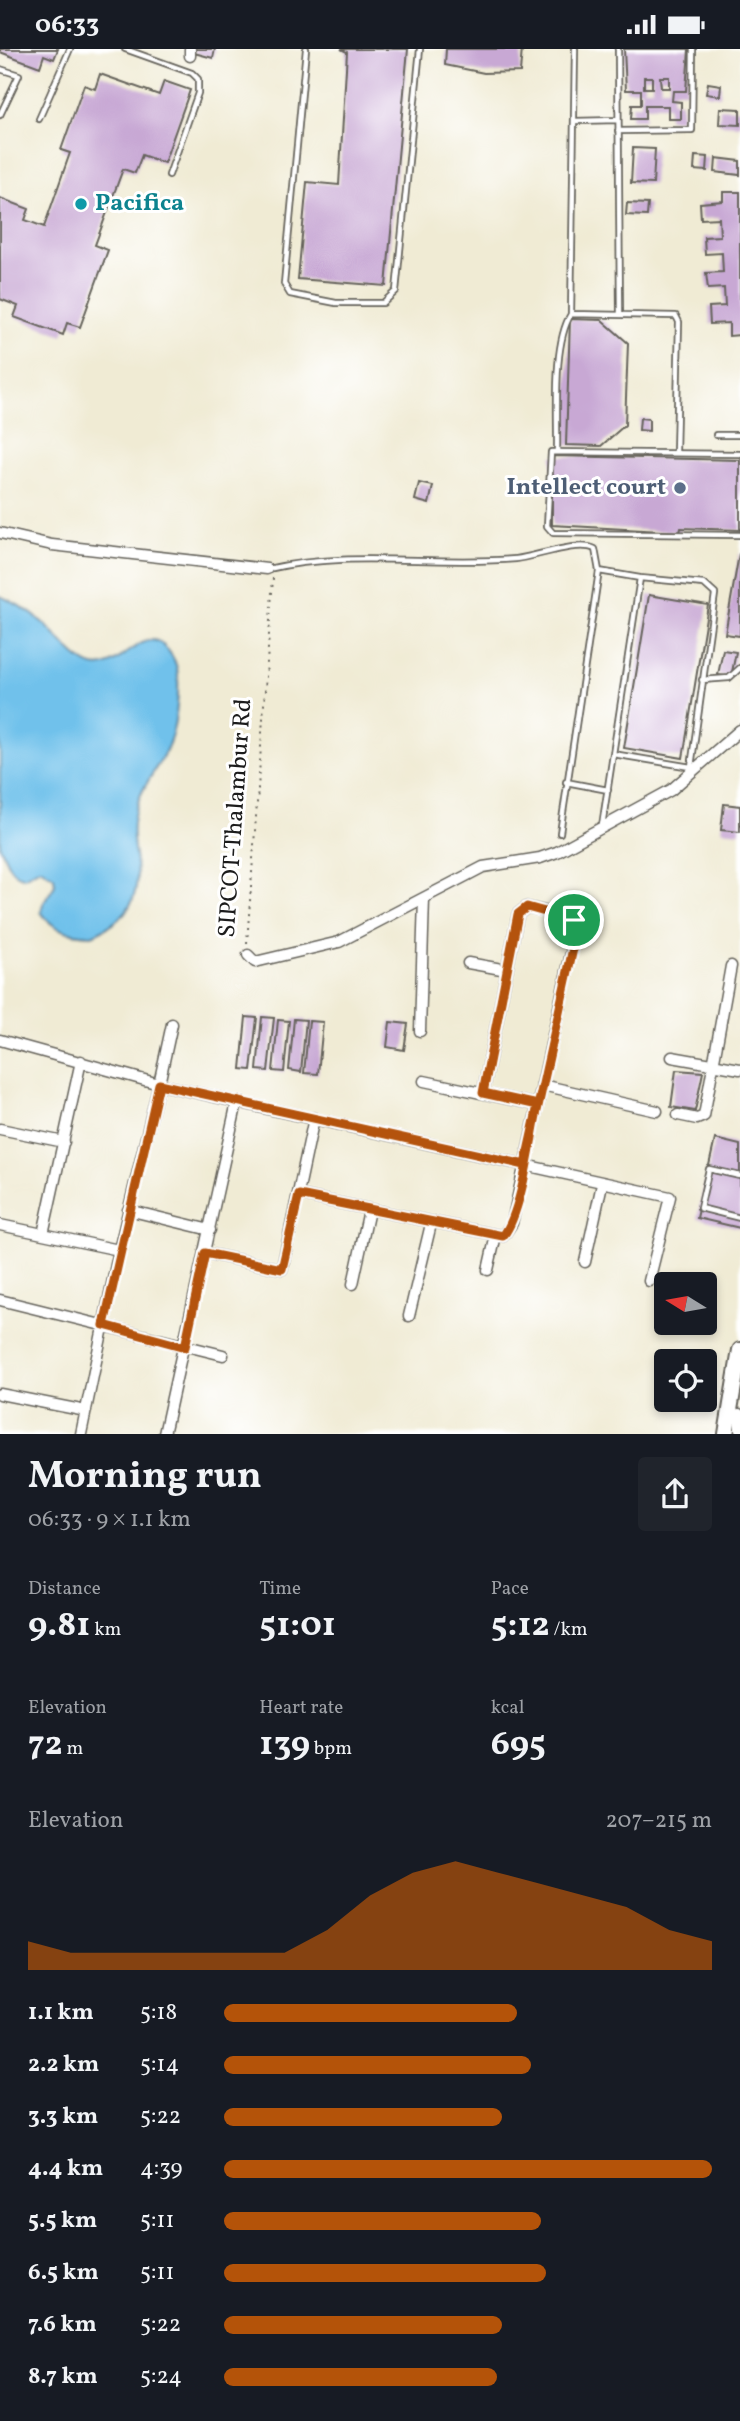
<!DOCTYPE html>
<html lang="en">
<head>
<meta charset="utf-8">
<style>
  :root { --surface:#171b24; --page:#20242c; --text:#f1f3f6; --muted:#9ea1a6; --accent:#b45309 }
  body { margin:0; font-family:Vollkorn,serif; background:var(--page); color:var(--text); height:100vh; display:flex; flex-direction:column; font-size:26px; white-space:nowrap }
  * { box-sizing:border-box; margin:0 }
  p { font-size:23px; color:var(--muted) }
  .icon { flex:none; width:38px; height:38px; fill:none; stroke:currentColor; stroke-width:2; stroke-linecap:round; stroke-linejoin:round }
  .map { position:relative; height:1385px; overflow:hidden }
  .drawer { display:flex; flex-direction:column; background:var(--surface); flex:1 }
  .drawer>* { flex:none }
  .needle { width:46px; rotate:281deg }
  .buttons { position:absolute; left:654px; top:1223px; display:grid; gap:14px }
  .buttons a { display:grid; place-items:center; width:63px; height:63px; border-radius:7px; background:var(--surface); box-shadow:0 4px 10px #0003; font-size:35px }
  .pin { position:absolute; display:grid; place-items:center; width:60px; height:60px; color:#fff; margin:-30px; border:4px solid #fff; border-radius:50%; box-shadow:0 2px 7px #0007 }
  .round { display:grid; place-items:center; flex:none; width:74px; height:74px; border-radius:7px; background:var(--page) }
  .head { display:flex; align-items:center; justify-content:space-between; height:119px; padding:0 28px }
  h1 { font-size:38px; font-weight:700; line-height:52px }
  .figures { display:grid; grid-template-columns:repeat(3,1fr); gap:10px; height:119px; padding:7px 28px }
  .figures div { display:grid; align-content:center }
  .figures b { font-size:35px; font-weight:700 }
  .figures small { font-size:19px; font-weight:400 }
  .figures p { font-size:19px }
  .chart { height:196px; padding:14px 28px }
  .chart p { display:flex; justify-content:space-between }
  .chart svg { width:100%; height:126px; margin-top:7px; fill:var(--accent); opacity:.7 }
  ul { padding:0 28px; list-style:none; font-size:23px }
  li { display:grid; grid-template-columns:112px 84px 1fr; align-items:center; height:52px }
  li i { height:18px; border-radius:9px; background:var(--accent) }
  .status { display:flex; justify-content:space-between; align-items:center; height:49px; padding:0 35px; background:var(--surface); direction:ltr }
  .status svg { height:19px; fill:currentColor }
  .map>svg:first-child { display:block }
  .water { fill:#70c1eb; stroke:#466e84; stroke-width:2 }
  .building { fill:#c8a8d4; fill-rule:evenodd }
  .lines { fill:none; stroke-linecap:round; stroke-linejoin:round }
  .lane-casing { stroke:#66645c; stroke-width:8 }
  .street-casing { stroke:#66645c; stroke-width:13 }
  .secondary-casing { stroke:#66645c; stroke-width:18 }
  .path { stroke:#66645c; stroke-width:2; stroke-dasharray:2 5; stroke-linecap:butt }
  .lane { stroke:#fff; stroke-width:4.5 }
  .street { stroke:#fff; stroke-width:10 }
  .secondary { stroke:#fff; stroke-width:14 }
  .route-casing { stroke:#fff; stroke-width:14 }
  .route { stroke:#b45309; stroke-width:9 }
  .culture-dot { fill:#0f9aa8; stroke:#fff; stroke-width:2.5 }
  .service-dot { fill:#5c6f8a; stroke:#fff; stroke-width:2.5 }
  .labels { text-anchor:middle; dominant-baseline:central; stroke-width:6; stroke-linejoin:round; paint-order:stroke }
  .culture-label { font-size:24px; font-weight:bold; fill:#0d838f; stroke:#fff; text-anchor:start }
  .service-label { font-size:24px; font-weight:bold; fill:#4e5e75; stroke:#fff; text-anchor:end }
  .street-label { font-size:24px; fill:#1c1c1c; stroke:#fff }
</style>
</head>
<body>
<div class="status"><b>06:33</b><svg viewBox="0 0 49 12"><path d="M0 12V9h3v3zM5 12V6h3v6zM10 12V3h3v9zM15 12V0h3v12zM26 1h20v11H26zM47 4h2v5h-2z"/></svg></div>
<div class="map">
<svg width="740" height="1385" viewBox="0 0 740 1385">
  <rect width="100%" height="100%" fill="#fff"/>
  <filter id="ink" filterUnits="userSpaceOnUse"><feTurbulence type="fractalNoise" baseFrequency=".0143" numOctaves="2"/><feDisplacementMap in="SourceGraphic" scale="14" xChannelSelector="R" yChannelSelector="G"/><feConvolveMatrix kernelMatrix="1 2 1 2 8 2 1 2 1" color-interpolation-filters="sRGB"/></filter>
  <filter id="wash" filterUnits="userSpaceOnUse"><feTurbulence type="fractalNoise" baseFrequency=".00686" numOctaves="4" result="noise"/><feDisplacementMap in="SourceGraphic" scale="28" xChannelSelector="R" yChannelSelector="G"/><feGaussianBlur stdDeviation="1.57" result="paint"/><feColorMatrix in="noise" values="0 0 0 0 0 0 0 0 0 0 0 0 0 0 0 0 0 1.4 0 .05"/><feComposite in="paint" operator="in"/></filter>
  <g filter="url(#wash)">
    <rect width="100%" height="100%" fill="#f0ebd4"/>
    <!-- water -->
    <path class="water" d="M0,547C14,553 29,562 41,572C57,585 73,611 93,617C119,624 142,576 163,596C179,611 179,625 178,645C177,663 175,680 168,697C156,723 136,743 133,774C130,802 144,824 132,852C125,869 108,879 92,886C71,885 53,882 41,863L43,855L55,836L54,828L40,819L24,828C9,825 6,810 0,797Z"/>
    <g id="blocks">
      <!-- building -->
      <path class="building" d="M0,0H58L54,10L44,6L40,18L0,3Z
        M195,0H215L213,9L194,4Z
        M341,0H408L386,237L298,230L307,133L339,136L347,3Z
        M446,0H522L520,23L484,24L445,16Z
        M624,0H689L686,42H673L672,52L681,53V70H668V57H645V70H631L632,56H641V41H626ZM644,28H652V39H644ZM660,28H669V39H661Z
        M100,25L159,46L164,32L190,41L164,114L142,106L135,124L123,120L95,196L108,201L80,278L67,274L63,286L14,268L18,257L0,250V149L29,160L25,171L44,178L70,104L61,101L84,36L95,40Z
        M708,34L721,36L720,47L706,45Z
        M720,59L740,60V76L719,75Z
        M633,99L655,100L653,135L631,134Z
        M695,107L708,108L707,122L694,121Z
        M716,109L740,112V126L715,123Z
        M723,143H740V286L729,287V274L710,275L709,258L725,257L724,239L708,240L706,224L723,223L722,204L705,205L704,188L720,187L719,169L701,170L700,154L723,152Z
        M627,154L648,155L647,167L626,166Z
        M570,270L602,271L628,294L625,376L601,397L566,396Z
        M640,369L649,370V382L639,381Z
        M552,407L740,411V481L681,479L680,483L552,476Z
        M419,434L433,437L429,455L415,451Z
        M739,505H740V587L725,585Z
        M649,546L708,556L683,709L624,699Z
        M723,601L736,603L731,628L718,626Z
        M724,755L740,757V783L721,781Z
        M246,968L257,969L251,1021L241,1020Z
        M262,968L274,969L268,1022L257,1021Z
        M294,970L306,971L301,1023L289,1021Z
        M278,971L289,972L284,1023L273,1022Z
        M309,972L323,973L318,1025L304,1024Z
        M390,973L408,975L404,1001L387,998Z
        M676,1021L703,1023L695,1062L671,1058Z
        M715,1090L740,1096V1179L697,1169Z"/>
    </g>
  </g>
  <g filter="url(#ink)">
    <use href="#blocks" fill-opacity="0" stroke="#66645c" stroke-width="2"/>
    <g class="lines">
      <defs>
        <path id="lane" d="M125,0L192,24L198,30V44L169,126
          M306,0L284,235L290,245L336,254H383L396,242L420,0
          M618,0L620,266
          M0,20L19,26L0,66
          M39,70L70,0
          M574,72L618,71
          M618,82L692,81L693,0
          M571,265L676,267L679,273L676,404
          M716,386H740
          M557,403C558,365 552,296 571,265L575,0
          M740,405L551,403L547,477L553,484L740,486
          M268,520C349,501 434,517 516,510C536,508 578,491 595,500L599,522
          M702,631L729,629L740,619
          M613,705L691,718L715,545L704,535L640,529
          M566,733L608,741
          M560,784L599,522L640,529L602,777
          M740,1127L709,1120L700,1159L740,1169"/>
        <path id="street" d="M190,7V0
          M0,484L52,496L267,520
          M248,906L255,913L339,893L483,818L540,809L557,803L671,741L740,681
          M468,914L507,921
          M172,975L159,1035L237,1053
          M420,982L424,849
          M0,991L159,1035L119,1201L81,1385
          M672,1008L740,1020
          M424,1032L538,1056
          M542,1036L657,1062
          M678,1066L697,1070L704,1067L731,917
          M0,1080L64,1093
          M299,1146L503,1187L512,1174L577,877L569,868L527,858L518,865L483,1044
          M128,1161L210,1181
          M0,1176L119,1201
          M43,1185L81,1012
          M205,1204L282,1220L314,1069
          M585,1213L602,1135
          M488,1221L496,1186
          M353,1235L369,1161
          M0,1251L223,1306
          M409,1267L431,1175
          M0,1345L86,1362
          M740,1365V1381
          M164,1385L237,1053L670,1148L649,1232"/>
        <path id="secondary" d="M726,1385L740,1301"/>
      </defs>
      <!-- lane casing -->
      <use href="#lane" class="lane-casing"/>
      <!-- street casing -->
      <use href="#street" class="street-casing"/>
      <!-- secondary casing -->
      <use href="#secondary" class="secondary-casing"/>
      <!-- path -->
      <path class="path" d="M247,894L273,529"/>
      <!-- lane -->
      <use href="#lane" class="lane"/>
      <!-- street -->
      <use href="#street" class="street"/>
      <!-- secondary -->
      <use href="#secondary" class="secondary"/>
    </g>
  </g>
  <g class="lines" filter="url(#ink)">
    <defs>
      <path id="route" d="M574,871L578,877L525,1116L159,1035L104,1276L185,1298L205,1204L282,1220L299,1146L503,1187C522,1164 531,1088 538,1056L483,1044L518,865L527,858L574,871"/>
    </defs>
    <!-- route casing -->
    <use href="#route" class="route-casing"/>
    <!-- route -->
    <use href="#route" class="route"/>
  </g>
  <!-- markers -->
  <circle class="culture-dot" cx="81" cy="155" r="7"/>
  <circle class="service-dot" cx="680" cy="439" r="7"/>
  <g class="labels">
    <!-- culture labels -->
    <g class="culture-label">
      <text x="95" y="155">Pacifica</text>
    </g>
    <!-- service labels -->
    <g class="service-label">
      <text x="666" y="439">Intellect court</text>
    </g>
    <!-- street labels -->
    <g class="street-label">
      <text transform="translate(236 769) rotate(-86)">SIPCOT-Thalambur Rd</text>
    </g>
  </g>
</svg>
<div class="buttons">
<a><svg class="needle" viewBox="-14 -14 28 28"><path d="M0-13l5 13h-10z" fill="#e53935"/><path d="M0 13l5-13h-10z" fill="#9ea1a6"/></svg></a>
<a><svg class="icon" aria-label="locate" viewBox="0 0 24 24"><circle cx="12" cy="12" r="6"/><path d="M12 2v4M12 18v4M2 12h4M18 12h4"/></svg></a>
</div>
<div class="pin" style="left:574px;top:871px;background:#1e9e55"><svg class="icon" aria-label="arrive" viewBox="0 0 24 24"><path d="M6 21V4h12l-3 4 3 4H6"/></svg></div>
</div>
<section class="drawer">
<div class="head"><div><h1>Morning run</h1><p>06:33 · 9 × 1.1 km</p></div><a class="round"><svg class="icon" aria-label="share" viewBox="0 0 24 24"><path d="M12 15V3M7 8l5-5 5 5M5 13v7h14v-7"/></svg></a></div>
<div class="figures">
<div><p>Distance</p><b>9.81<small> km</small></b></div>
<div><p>Time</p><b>51:01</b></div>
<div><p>Pace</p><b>5:12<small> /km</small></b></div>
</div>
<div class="figures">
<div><p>Elevation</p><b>72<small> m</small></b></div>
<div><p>Heart rate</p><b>139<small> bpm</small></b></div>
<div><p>kcal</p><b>695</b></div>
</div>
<div class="chart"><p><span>Elevation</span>207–215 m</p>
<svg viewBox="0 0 160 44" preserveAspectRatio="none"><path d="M0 44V34L10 38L20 38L30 38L40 38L50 38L60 38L70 30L80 18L90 10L100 6L110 10L120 14L130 18L140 22L150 30L160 34V44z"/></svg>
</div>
<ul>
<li><b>1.1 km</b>5:18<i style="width:60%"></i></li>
<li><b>2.2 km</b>5:14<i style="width:63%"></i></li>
<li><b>3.3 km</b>5:22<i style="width:57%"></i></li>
<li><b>4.4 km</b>4:39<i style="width:100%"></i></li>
<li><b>5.5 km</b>5:11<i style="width:65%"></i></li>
<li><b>6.5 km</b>5:11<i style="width:66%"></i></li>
<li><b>7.6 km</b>5:22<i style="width:57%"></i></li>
<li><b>8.7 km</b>5:24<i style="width:56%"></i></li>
</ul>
</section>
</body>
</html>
